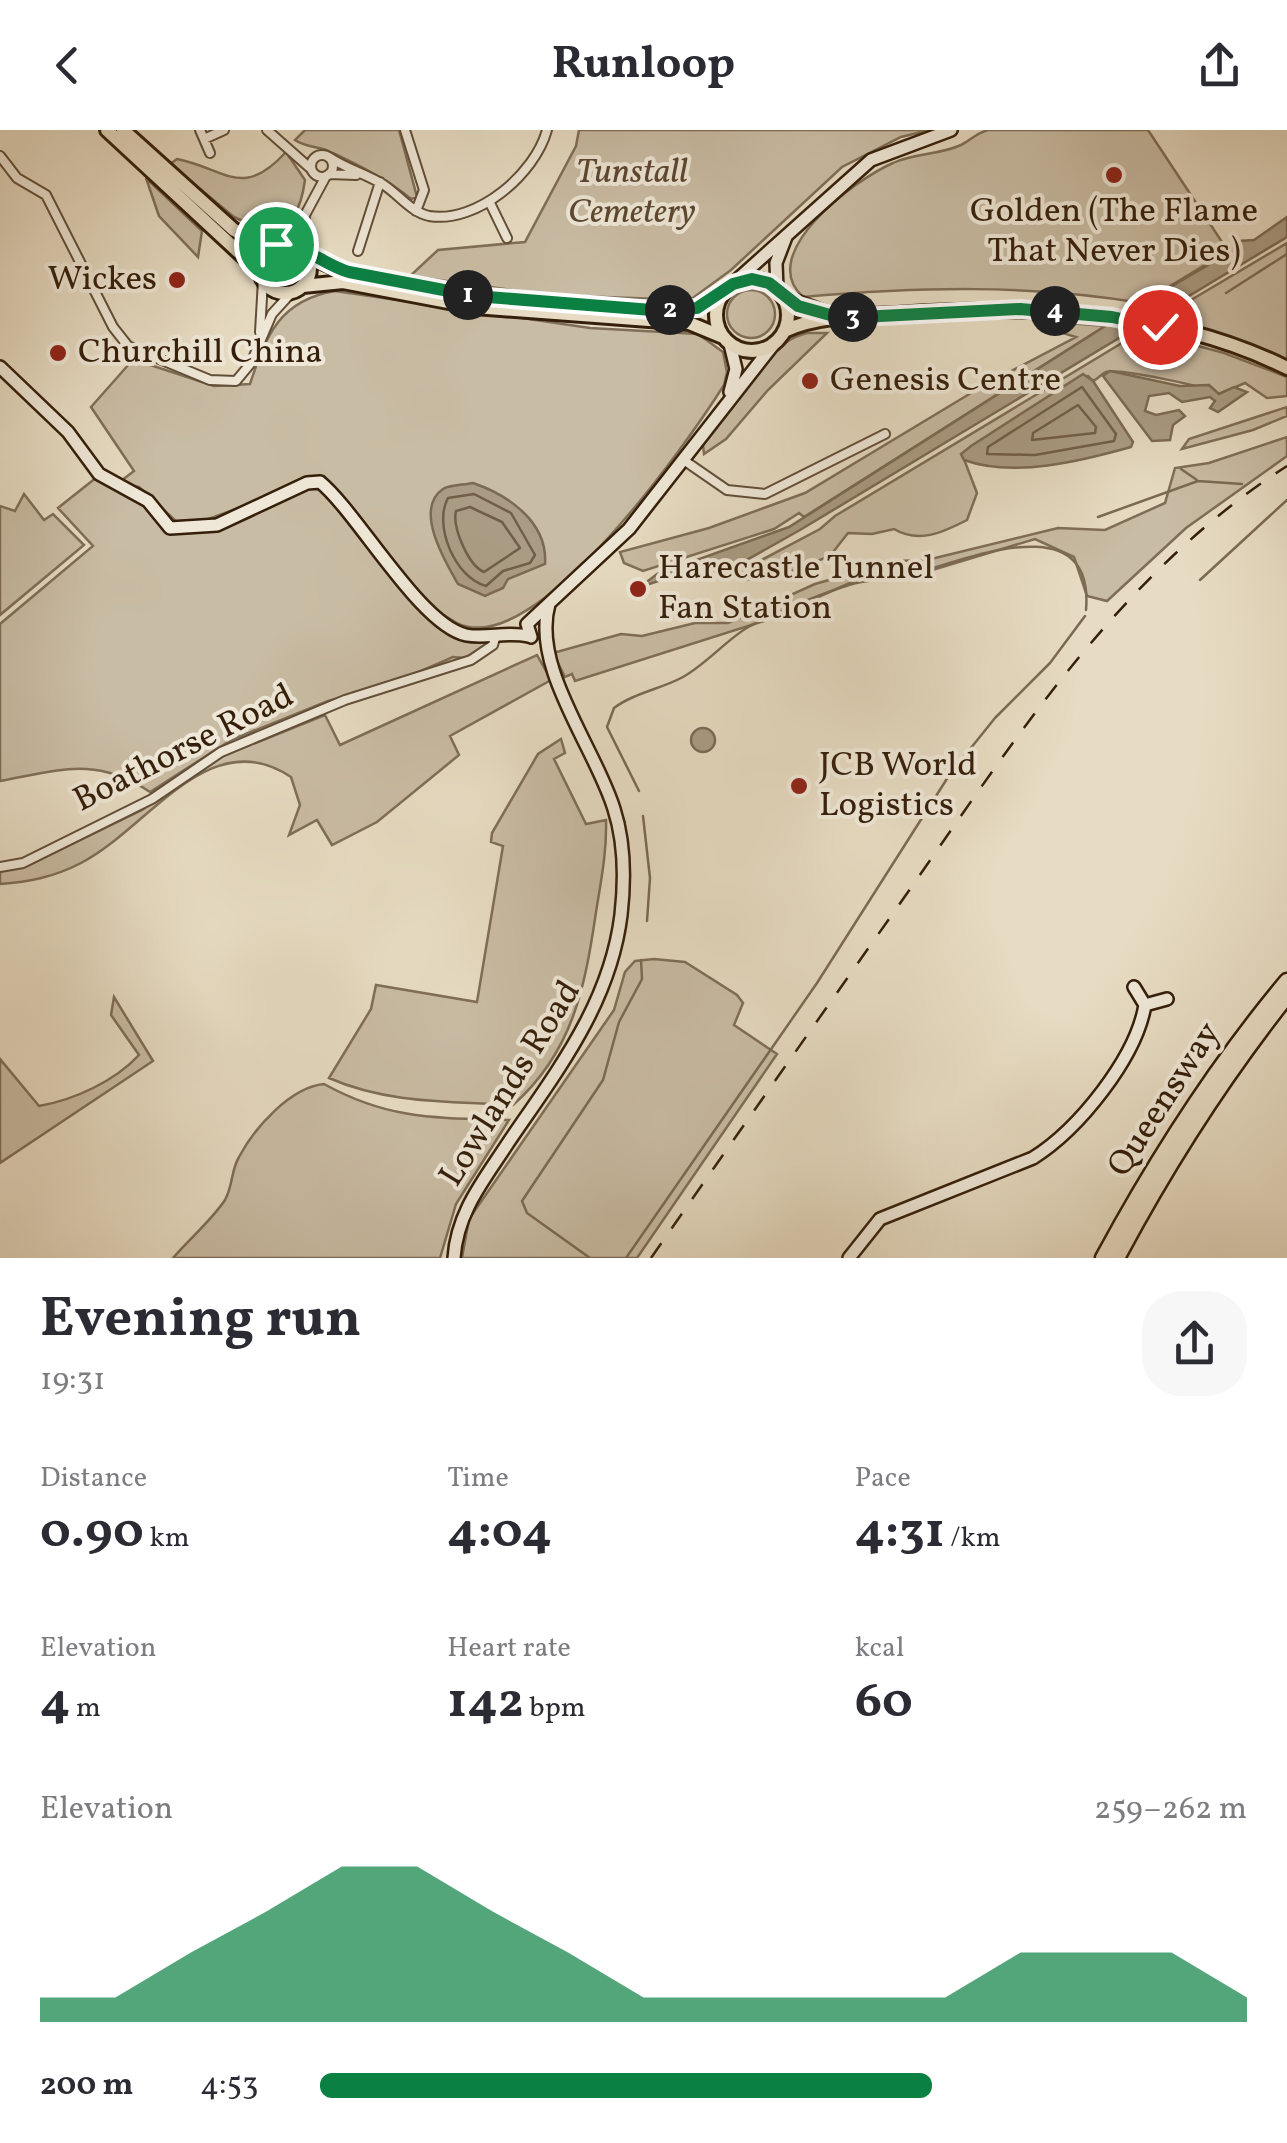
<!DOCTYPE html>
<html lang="en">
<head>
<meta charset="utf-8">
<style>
  :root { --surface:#fff; --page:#f7f7f7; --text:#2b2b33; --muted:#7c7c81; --accent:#0b8043 }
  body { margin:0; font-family:Vollkorn,serif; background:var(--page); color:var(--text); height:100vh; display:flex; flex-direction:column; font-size:38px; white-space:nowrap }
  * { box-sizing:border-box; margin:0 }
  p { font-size:32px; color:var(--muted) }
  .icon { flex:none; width:55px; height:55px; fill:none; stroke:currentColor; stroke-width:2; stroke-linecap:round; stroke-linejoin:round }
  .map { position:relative; height:1128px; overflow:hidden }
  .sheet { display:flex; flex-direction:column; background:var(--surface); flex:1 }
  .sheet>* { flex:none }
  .pin { position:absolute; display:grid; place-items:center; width:85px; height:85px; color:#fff; margin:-42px; border:5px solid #fff; border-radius:50%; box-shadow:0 2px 10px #0007 }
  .km { position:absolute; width:50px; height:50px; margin:-25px; border-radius:50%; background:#222; color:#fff; font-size:28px; line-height:50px; text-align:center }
  .round { display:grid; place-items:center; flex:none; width:105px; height:105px; border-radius:40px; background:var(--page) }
  .overview { display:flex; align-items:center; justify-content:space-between; height:170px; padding:0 40px }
  h1 { font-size:55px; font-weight:700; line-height:75px }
  .figures { display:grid; grid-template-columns:repeat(3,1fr); gap:15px; height:170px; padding:10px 40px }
  .figures div { display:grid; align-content:center }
  .figures b { font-size:50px; font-weight:700 }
  .figures small { font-size:28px; font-weight:400 }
  .figures p { font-size:28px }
  .chart { height:280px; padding:20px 40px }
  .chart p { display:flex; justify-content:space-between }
  .chart svg { width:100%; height:180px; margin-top:10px; fill:var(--accent); opacity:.7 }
  ul { padding:0 40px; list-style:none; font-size:32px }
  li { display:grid; grid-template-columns:160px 120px 1fr; align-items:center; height:75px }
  li i { height:25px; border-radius:12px; background:var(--accent) }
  header { display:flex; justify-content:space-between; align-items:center; height:130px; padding:0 40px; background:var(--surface); font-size:45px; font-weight:700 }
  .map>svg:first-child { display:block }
  .green { fill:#c9bca4; stroke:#7f6e57; stroke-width:2.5 }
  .water { fill:#aa9c84; stroke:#7b6a53; stroke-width:2.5 }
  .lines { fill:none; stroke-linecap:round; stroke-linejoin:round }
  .shore { stroke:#705e47; stroke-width:2.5 }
  .stream { stroke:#7b6a53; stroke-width:2.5 }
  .street-casing { stroke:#624e38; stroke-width:12 }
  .secondary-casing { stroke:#351f0a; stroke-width:16 }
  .primary-casing { stroke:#351f0a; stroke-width:18 }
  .highway-casing { stroke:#351f0a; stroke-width:19 }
  .street { stroke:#efe8d8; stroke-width:8 }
  .secondary { stroke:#efe8d8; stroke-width:11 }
  .primary { stroke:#e7dcc3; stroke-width:12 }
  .highway { stroke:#e7dcc3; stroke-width:14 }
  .rail { stroke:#351f0a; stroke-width:2.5; stroke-dasharray:18 18; stroke-linecap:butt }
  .route-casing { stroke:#fff; stroke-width:20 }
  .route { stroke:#0b8043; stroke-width:12 }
  .poi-dot { fill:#8f2418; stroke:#efe8d8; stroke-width:4 }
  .labels { text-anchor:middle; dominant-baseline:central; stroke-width:8; stroke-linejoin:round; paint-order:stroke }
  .park-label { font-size:35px; font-style:italic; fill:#5a4630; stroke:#efe8d8 }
  .poi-label { font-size:35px; fill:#351f0a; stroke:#efe8d8; text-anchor:start }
  .street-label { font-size:35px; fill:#351f0a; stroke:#efe8d8 }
</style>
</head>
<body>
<header><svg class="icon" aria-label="back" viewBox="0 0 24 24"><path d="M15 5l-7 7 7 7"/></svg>Runloop<svg class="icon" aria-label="share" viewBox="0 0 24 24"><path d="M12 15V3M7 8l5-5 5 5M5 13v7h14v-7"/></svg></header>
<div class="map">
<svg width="1287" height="1128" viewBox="0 0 1287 1128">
  <rect width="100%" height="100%" fill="#e7dcc3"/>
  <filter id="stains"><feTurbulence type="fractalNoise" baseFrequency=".002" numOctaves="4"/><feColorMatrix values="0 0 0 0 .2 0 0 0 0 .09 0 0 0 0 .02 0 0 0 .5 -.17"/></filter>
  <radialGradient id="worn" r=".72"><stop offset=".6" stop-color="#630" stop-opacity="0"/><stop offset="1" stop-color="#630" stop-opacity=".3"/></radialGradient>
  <!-- green -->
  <path class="green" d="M305,0H399L417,67L411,69C387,49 355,33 326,20C315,16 305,17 295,10Z
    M579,0H930L901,7L842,37L731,140L690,170L547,165L410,146L438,120L525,112L576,16Z
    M988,0H1148L1228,121L1142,173C1028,154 918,157 803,167C755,124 854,50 893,33C913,23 940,25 961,15C971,10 976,3 988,0Z
    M286,22L305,50C301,78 294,98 263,101L234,87L170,34L177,29C227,39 242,70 286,22Z
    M146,48L202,101L198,127L159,86Z
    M1287,113V232L1226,207L1159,189Z
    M727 184a24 24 0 1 1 48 0a24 24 0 1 1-48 0Z
    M335,161L590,198L698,204L723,222L727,242L724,255C688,312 535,532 457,493C405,466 361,391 324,346L206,390L178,393L139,357L117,354L134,341L91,277L130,233L120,225L214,256L250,254C266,205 280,170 335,161Z
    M1045,191L1105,196L804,387L799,383L774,399L643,441L624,433L620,422L709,398L805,363L981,257L1076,207L1043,197Z
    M807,203H827L768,260L726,309L704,324L703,315C728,278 761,214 807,203Z
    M1154,204L1224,223L1287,247V266L1267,268L1245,253L1219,264C1210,257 1117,238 1106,242C1101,244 1098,249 1093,251L1088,246L962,324L977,363L967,390C944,402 919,414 894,399L872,404L848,403L830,426L780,446L741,450L737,443L820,399L835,386L1127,210Z
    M1287,277V286L1253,300L1182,319L1189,309Z
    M1287,307V326L1186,398L1107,471L1087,466L1074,427L1035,409L929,441L852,452L764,491L575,551L572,544L565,547L553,523L621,504L642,506L695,493H728L815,454L896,431L927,430L1058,398L1105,400L1165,373L1175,338L1209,333Z
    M97,347L135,366L161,393L207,399L304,357L323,358L359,406L429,485L485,510L487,514L465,528L453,527L398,551L328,571L231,610L150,662C96,626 60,640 0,651V494L93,416L58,378Z
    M24,364L44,390L53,384L84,415L0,485V376L15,381Z
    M537,525L551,550L450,606L459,625L377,692L332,715L317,690L289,705L300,675L291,647C209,592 149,698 81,733C54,747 29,752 0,754V740L31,734L142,680L218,628L325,585L340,615Z
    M561,609L565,623L554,629L586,694L606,690C607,721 601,751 596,782C585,857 573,922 513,975C450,971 388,974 329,948L371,879L376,855L477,872L503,716L491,712L492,703L538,624Z
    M654,829L685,832L737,865L743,873L734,895L777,924L637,1128H462L469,1089L614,880L625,842L635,831Z
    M114,867L153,931L0,1033V929L39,976C74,970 115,951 139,925L111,885Z
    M324,954C389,990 437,988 509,990L456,1074L440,1128H173C189,1109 211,1091 225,1070C233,1056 231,1040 239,1027C255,997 291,957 324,954Z"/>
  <!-- water -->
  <path class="water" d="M1287,87V107L800,400L718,446L710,434L640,457L657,444L789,397L1129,181L1222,127L1238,111L1254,110Z
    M1110,241L1180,256L1209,255L1219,264L1234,257L1247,262L1218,282L1210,278L1215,271L1210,267L1182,272L1169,263L1149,266L1145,281L1156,285L1179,280L1185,286L1173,295L1170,310L1152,311L1103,246Z
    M1083,244L1093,251L1133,312L1131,317C1081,331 1014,348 964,330L961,324L971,316Z
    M473,353C508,365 548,392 545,434L508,449L503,458L485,466L458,454C446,433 413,379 443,359C449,355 464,355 473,353Z
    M691 610a12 12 0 1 1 24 0a12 12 0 1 1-24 0Z"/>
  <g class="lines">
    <!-- shore -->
    <path class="shore" d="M1082,257L1116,304L1114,311L1035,325L987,324L988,317Z
      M1078,275L1096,297L1095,303L1032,310L1033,303Z
      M474,364L511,383L535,425L530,433L503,441L486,456C455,448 433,395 448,368Z
      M470,377L502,392L520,418L484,442C468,435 452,397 456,381Z"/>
    <!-- stream -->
    <path class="stream" d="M1226,163L1287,124
      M1181,339L1197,350
      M1098,387L1198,351L1242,354
      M1200,450L1287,370
      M639,661L607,597L614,578C634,563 661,559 683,547C708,533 728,508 750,496C781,481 817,465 849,455C869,449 890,450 910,445C961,432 1095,372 1086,480
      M643,686L650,748L647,791
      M590,1128L527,1083L522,1071L603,950L619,892L642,849L641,830
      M626,1128L817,853L950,644L995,588L1050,533L1085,486"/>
    <defs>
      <path id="street" d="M200,0L210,23
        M267,0L310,38
        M405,0L424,60L416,81
        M204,9L224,0
        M311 36a11 11 0 1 1 22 0a11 11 0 1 1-22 0Z
        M0,26L17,48L46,65L113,197L128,216L210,250L236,251L251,233L272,184L292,162
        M329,27C347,39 366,44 384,55C399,65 411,82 429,86C477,94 535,44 547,0
        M329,44L356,45
        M489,71L507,108
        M275,114L304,86
        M303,120L305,85L326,46
        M358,121L380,52
        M260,202L263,150
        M685,331L727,360L765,364L885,304
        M0,737L23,733L152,669L221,622L345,570L471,530L493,515L496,505"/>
      <path id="secondary" d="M729,157L871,30L951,0
        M777,159L776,133L786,107
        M0,237L68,302L99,344L148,371L170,398L217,395L307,353L320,352C357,382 420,495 466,505C486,509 507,501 528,506
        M730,262L736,239L730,214
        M531,507L527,494L629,399L773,215
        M1145,875L1167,869
        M454,1128C457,1082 484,1050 508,1013C557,941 610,874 621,785C625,750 625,713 614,679C595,617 531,538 549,474
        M849,1128L880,1089L1033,1028C1079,999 1136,928 1145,875L1134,857"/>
      <path id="primary" d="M107,0L260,142
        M123,0L234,100L270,117
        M260 138a25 25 0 1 1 50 0a25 25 0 1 1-50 0Z
        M306,123C372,168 594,181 678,180L697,178L722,164
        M716 185a36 36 0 1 1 72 0a36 36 0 1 1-72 0Z
        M303,156L343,152L475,177L689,193L723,207
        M783,167L833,186
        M784,201C818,185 860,186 897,184C1027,175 1167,178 1287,238"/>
      <path id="highway" d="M1103,1128C1156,1030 1216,936 1287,851
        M1117,1128C1166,1036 1222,948 1287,866"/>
    </defs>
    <!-- street casing -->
    <use href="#street" class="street-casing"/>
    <!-- secondary casing -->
    <use href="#secondary" class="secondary-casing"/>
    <!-- primary casing -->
    <use href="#primary" class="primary-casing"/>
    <!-- highway casing -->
    <use href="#highway" class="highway-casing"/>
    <!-- street -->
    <use href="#street" class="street"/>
    <!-- secondary -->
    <use href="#secondary" class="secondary"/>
    <!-- primary -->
    <use href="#primary" class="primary"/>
    <!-- highway -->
    <use href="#highway" class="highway"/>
    <!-- rail -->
    <path class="rail" d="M651,1128C736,1006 822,884 908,762C1017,606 1123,441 1287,336"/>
  </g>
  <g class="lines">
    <defs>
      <path id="route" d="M276,114C297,110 326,136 349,142L475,166L652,180L697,178L733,154L752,149L769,153L798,176L841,188L1020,179L1112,187L1160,197"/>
    </defs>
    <!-- route casing -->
    <use href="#route" class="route-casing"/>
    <!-- route -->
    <use href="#route" class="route"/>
  </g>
  <!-- markers -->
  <g class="poi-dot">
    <circle cx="1114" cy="45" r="10"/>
    <circle cx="177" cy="150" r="10"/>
    <circle cx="58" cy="223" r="10"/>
    <circle cx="810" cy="251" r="10"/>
    <circle cx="638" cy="459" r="10"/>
    <circle cx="799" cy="656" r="10"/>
  </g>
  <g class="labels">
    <!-- park labels -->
    <g class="park-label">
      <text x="632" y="43">Tunstall<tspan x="632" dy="40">Cemetery</tspan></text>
    </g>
    <!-- poi labels -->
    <g class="poi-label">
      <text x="1114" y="82" text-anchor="middle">Golden (The Flame<tspan x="1114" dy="40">That Never Dies)</tspan></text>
      <text x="157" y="150" text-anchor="end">Wickes</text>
      <text x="78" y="223">Churchill China</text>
      <text x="830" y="251">Genesis Centre</text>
      <text x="658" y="439">Harecastle Tunnel<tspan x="658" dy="40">Fan Station</tspan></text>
      <text x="819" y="636">JCB World<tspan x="819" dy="40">Logistics</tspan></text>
    </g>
    <!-- street labels -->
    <g class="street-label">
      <text transform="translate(184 619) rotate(-27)">Boathorse Road</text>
      <text transform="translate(511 954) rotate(-58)">Lowlands Road</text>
      <text transform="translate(1165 970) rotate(-57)">Queensway</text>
    </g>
  </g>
  <rect width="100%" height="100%" filter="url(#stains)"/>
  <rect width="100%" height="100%" fill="url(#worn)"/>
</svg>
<div class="pin" style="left:276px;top:114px;background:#1e9e55"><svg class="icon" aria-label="arrive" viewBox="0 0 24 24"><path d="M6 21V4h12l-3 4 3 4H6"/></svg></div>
<div class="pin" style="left:1160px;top:197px;background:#d93025"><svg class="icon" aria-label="check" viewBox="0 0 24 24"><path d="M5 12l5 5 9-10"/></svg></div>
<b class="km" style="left:468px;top:165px">1</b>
<b class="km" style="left:670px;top:180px">2</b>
<b class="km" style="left:853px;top:187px">3</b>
<b class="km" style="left:1055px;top:181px">4</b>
</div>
<section class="sheet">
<div class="overview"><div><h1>Evening run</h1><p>19:31</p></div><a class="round"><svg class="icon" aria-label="share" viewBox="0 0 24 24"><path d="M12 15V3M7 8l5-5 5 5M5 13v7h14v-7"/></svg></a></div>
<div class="figures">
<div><p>Distance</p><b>0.90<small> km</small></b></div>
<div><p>Time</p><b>4:04</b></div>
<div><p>Pace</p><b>4:31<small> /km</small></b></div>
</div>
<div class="figures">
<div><p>Elevation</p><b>4<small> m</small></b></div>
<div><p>Heart rate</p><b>142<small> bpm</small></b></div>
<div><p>kcal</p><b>60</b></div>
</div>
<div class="chart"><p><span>Elevation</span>259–262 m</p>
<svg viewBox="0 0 160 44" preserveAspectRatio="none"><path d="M0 44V38L10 38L20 27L30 17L40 6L50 6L60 17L70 27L80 38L90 38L100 38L110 38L120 38L130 27L140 27L150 27L160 38V44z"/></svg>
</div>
<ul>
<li><b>200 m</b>4:53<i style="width:66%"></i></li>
</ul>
</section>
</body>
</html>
